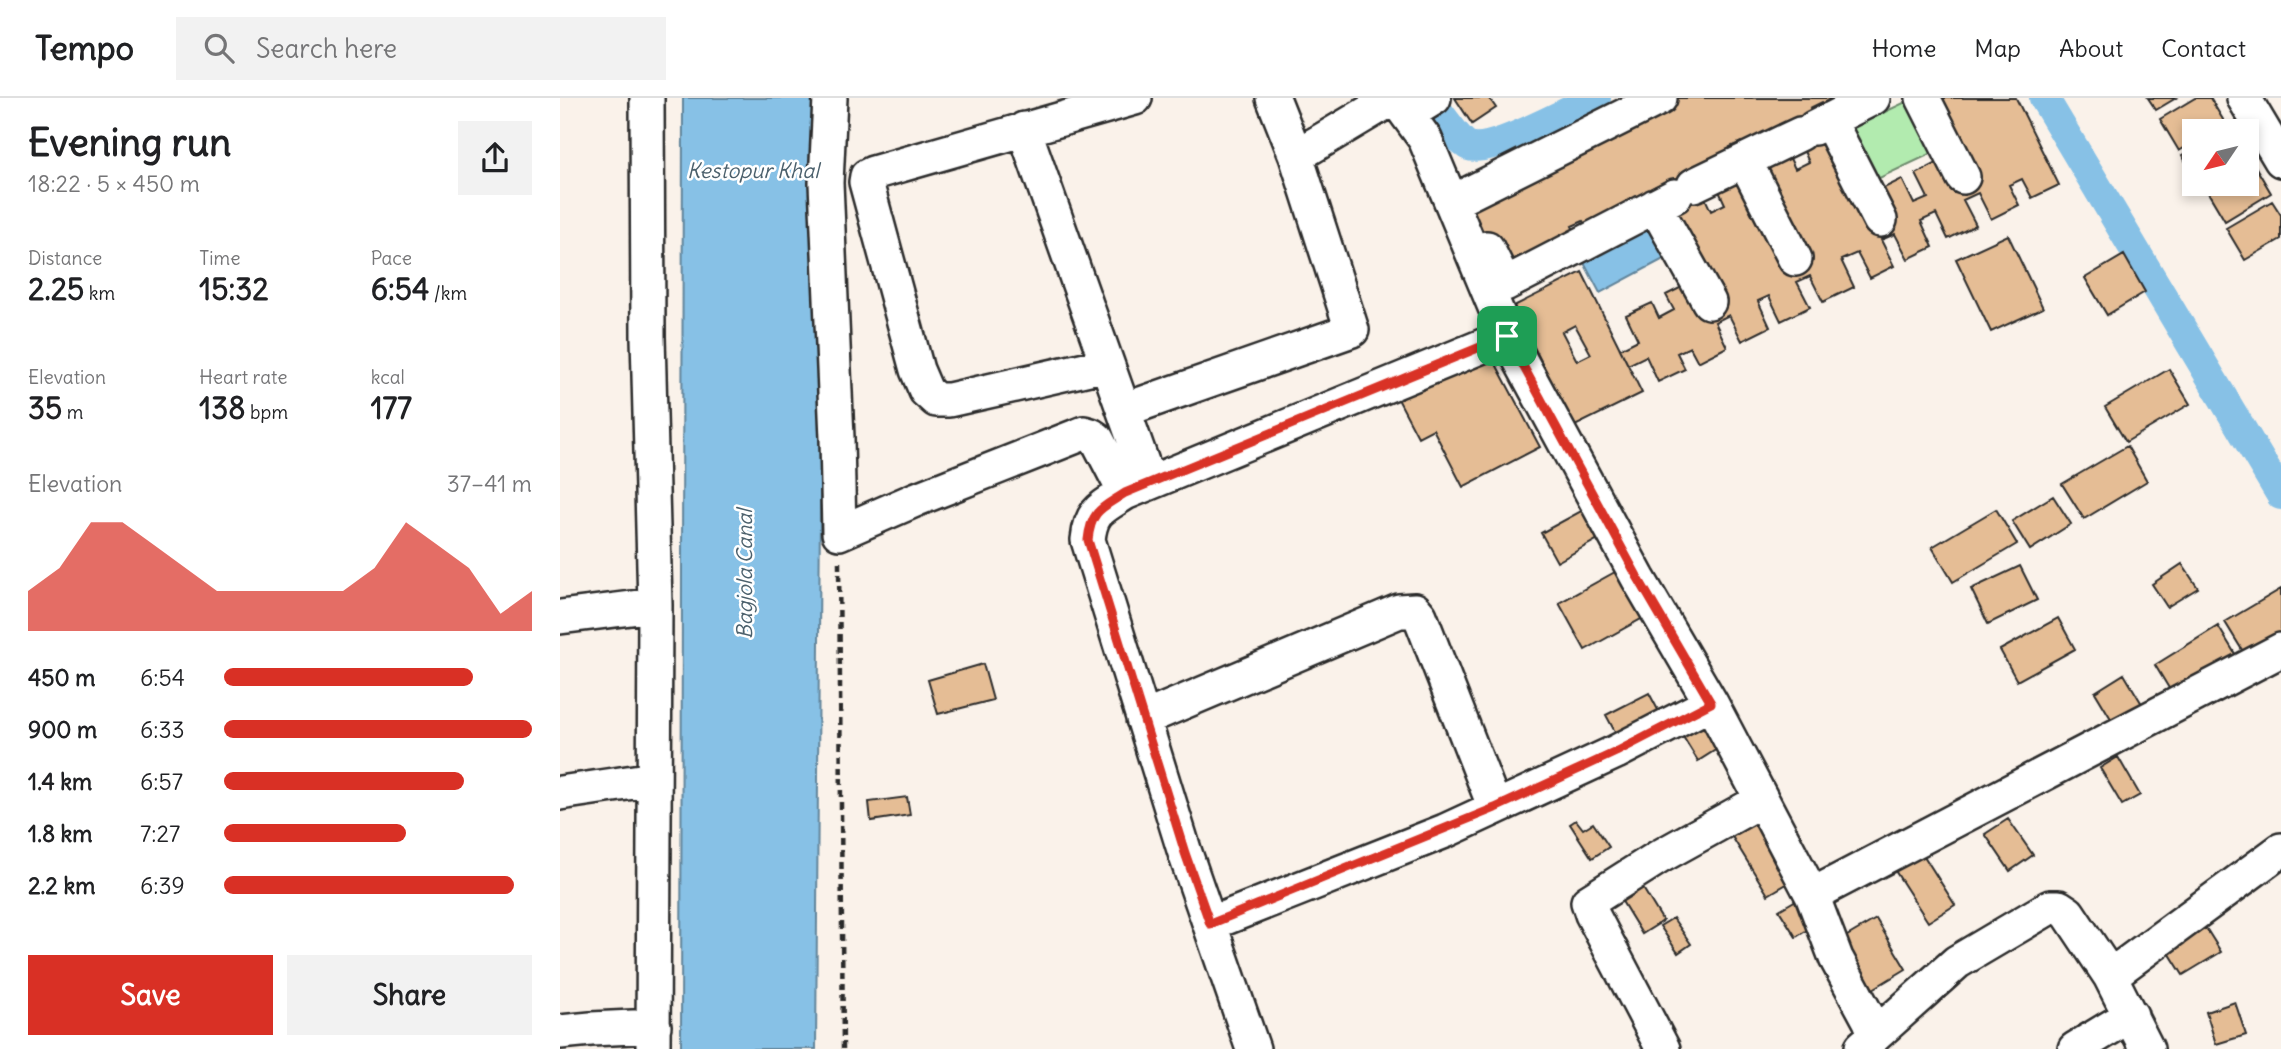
<!DOCTYPE html>
<html lang="en">
<head>
<meta charset="utf-8">
<style>
  :root { --surface:#fff; --page:#f2f2f2; --text:#202124; --muted:#757577; --line:#e0e0e0; --accent:#d93025 }
  body { margin:0; font-family:Delius,sans-serif; background:var(--page); color:var(--text); height:100vh; display:flex; flex-direction:column; font-size:26px; white-space:nowrap }
  * { box-sizing:border-box; margin:0 }
  p { font-size:23px; color:var(--muted) }
  .icon { flex:none; width:38px; height:38px; fill:none; stroke:currentColor; stroke-width:2; stroke-linecap:round; stroke-linejoin:round }
  .map { position:relative; flex:1; overflow:hidden }
  .panel { display:flex; flex-direction:column; background:var(--surface); width:560px }
  .panel>* { flex:none }
  .needle { width:46px; rotate:235deg }
  .tools { position:absolute; left:1622px; top:21px; display:grid; gap:14px }
  .tools a { display:grid; place-items:center; width:77px; height:77px; border-radius:0px; background:var(--surface); box-shadow:0 4px 10px #0003; font-size:35px }
  .pin { position:absolute; display:grid; place-items:center; width:60px; height:60px; color:#fff; margin:-30px; border-radius:14px; box-shadow:0 4px 10px #0006 }
  .round { display:grid; place-items:center; flex:none; width:74px; height:74px; border-radius:0px; background:var(--page) }
  .summary { display:flex; align-items:center; justify-content:space-between; height:119px; padding:0 28px }
  h1 { font-size:38px; font-weight:700; line-height:52px }
  .stats { display:grid; grid-template-columns:repeat(3,1fr); gap:10px; height:119px; padding:7px 28px }
  .stats div { display:grid; align-content:center }
  .stats b { font-size:30px; font-weight:700 }
  .stats small { font-size:19px; font-weight:400 }
  .stats p { font-size:19px }
  .chart { height:196px; padding:14px 28px }
  .chart p { display:flex; justify-content:space-between }
  .chart svg { width:100%; height:126px; margin-top:7px; fill:var(--accent); opacity:.7 }
  .action { display:flex; gap:14px; margin-top:auto; padding:14px 28px }
  .action a { flex:1; height:80px; border-radius:0px; background:var(--accent); color:#fff; font-size:28px; font-weight:700; line-height:80px; text-align:center }
  .action a+a { background:var(--page); color:var(--text) }
  ul { padding:0 28px; list-style:none; font-size:23px }
  li { display:grid; grid-template-columns:112px 84px 1fr; align-items:center; height:52px }
  li i { height:18px; border-radius:9px; background:var(--accent) }
  header { display:flex; align-items:center; gap:42px; box-sizing:border-box; height:98px; padding:0 35px; background:var(--surface); border-bottom:2px solid var(--line) }
  header strong { font-size:33px }
  nav { display:flex; gap:38px; margin-inline-start:auto; font-size:24px }
  .search { width:490px; height:63px; background:var(--page); display:flex; align-items:center; gap:18px; box-sizing:border-box; padding:0 24px; border-radius:0px; color:var(--muted); font-size:26px }
  main { display:flex; flex:1; min-height:0 }
  .map>svg:first-child { display:block }
  .green { fill:#b2ebaf; stroke:#6e8b6d; stroke-width:2 }
  .water { fill:#87c1e6; stroke:#62859b; stroke-width:2 }
  .lines { fill:none; stroke-linecap:round; stroke-linejoin:round }
  .canal { stroke:#87c1e6; stroke-width:30 }
  .building { fill:#e5bd95; stroke:#2b2b2b; stroke-width:2; fill-rule:evenodd }
  .minor-casing { stroke:#2b2b2b; stroke-width:38 }
  .path { stroke:#2b2b2b; stroke-width:4.5; stroke-dasharray:7 5; stroke-linecap:butt }
  .minor { stroke:#fff; stroke-width:33 }
  .route-casing { stroke:#fff; stroke-width:14 }
  .route { stroke:#d93025; stroke-width:9 }
  .labels { text-anchor:middle; dominant-baseline:central; stroke-width:5; stroke-linejoin:round; paint-order:stroke }
  .water-label { font-size:21px; font-style:italic; fill:#4b606c; stroke:#fff }
</style>
</head>
<body>
<header>
<strong>Tempo</strong>
<div class="search"><svg class="icon" aria-label="search" viewBox="0 0 24 24"><circle cx="10" cy="10" r="6"/><path d="M15 15l6 6"/></svg>Search here</div>
<nav><a>Home</a><a>Map</a><a>About</a><a>Contact</a></nav>
</header>
<main>
<section class="panel">
<div class="summary"><div><h1>Evening run</h1><p>18:22 · 5 × 450 m</p></div><a class="round"><svg class="icon" aria-label="share" viewBox="0 0 24 24"><path d="M12 15V3M7 8l5-5 5 5M5 13v7h14v-7"/></svg></a></div>
<div class="stats">
<div><p>Distance</p><b>2.25<small> km</small></b></div>
<div><p>Time</p><b>15:32</b></div>
<div><p>Pace</p><b>6:54<small> /km</small></b></div>
</div>
<div class="stats">
<div><p>Elevation</p><b>35<small> m</small></b></div>
<div><p>Heart rate</p><b>138<small> bpm</small></b></div>
<div><p>kcal</p><b>177</b></div>
</div>
<div class="chart"><p><span>Elevation</span>37–41 m</p>
<svg viewBox="0 0 160 44" preserveAspectRatio="none"><path d="M0 44V30L10 22L20 6L30 6L40 14L50 22L60 30L70 30L80 30L90 30L100 30L110 22L120 6L130 14L140 22L150 38L160 30V44z"/></svg>
</div>
<ul>
<li><b>450 m</b>6:54<i style="width:81%"></i></li>
<li><b>900 m</b>6:33<i style="width:100%"></i></li>
<li><b>1.4 km</b>6:57<i style="width:78%"></i></li>
<li><b>1.8 km</b>7:27<i style="width:59%"></i></li>
<li><b>2.2 km</b>6:39<i style="width:94%"></i></li>
</ul>
<div class="action"><a>Save</a><a>Share</a></div>
</section>
<div class="map">
<svg width="1721" height="951" viewBox="0 0 1721 951">
  <rect width="100%" height="100%" fill="#faf2ea"/>
  <filter id="ink" filterUnits="userSpaceOnUse"><feTurbulence type="fractalNoise" baseFrequency=".0143" numOctaves="2"/><feDisplacementMap in="SourceGraphic" scale="14" xChannelSelector="R" yChannelSelector="G"/><feConvolveMatrix kernelMatrix="1 2 1 2 8 2 1 2 1" color-interpolation-filters="sRGB"/></filter>
  <g filter="url(#ink)">
    <!-- green -->
    <path class="green" d="M1354,0L1379,52L1313,83L1289,31Z"/>
    <!-- water -->
    <path class="water" d="M123,0H263L256,951H121Z
      M1096,125L1113,156L1040,195L1023,163Z"/>
    <g class="lines">
      <!-- canal -->
      <path class="canal" d="M1484,0L1721,397
        M880,16C886,24 901,45 909,48C932,56 1012,11 1036,0"/>
    </g>
    <!-- building -->
    <path class="building" d="M895,0H929L936,10L912,26Z
      M1114,0H1290L1266,13L1262,4L1250,10L1254,19L1314,95L1342,81L1354,106L1368,100L1356,76L1383,62L1371,0H1456L1499,87L1472,100L1462,81L1449,87L1459,107L1431,121L1418,95L1403,102L1416,127L1388,141L1376,116L1361,123L1373,149L1348,161L1335,136L1321,142L1334,168L1310,180L1297,155L1281,162L1294,189L1263,204L1250,178L1237,184L1250,209L1221,223L1209,198L1198,203L1210,229L1182,243L1169,217L1155,224L1167,249L1138,264L1130,249L1117,255L1125,271L1098,284L1086,258L1068,267L1060,251L1078,242L1066,217L1092,205L1099,220L1114,212L1106,197L1134,183L1103,85L1092,90L1096,98L1027,133L1023,123L1012,128L1017,138L972,160L939,166L912,112L982,66L987,76L997,70L993,61ZM1181,44L1186,53L1242,49L1249,64L1235,71L1228,56L1197,71L1158,91L1165,106L1151,113L1144,98L1175,58L1170,49Z
      M1588,0H1616L1596,12Z
      M1635,0H1650L1665,25L1652,33H1634V44L1619,53L1600,21Z
      M1634,50V78L1622,57Z
      M1692,63L1711,95L1665,123L1646,91L1655,86H1687V66Z
      M1712,103L1721,117V141L1685,162L1666,130Z
      M1448,137L1483,210L1431,234L1396,161Z
      M1564,157L1585,194L1547,217L1525,180Z
      M1022,174L1082,295L1013,329L954,208ZM1015,227L1031,256L1017,263L1002,234Z
      M929,253L980,349L903,389L873,331L858,339L838,301Z
      M1609,271L1630,306L1566,344L1545,309Z
      M1567,348L1587,383L1524,421L1502,386Z
      M1493,398L1511,426L1470,452L1452,423Z
      M1436,411L1457,446L1393,484L1372,449Z
      M1023,412L1038,441L997,464L981,435Z
      M1622,466L1638,490L1607,509L1592,486Z
      M1460,468L1477,502L1428,526L1411,491Z
      M1064,469L1090,516L1025,552L999,505Z
      M1721,491V539L1687,560L1665,524Z
      M1498,520L1515,551L1457,583L1440,552Z
      M1658,528L1680,564L1616,602L1595,567Z
      M423,566L433,602L378,616L368,582Z
      M1564,576L1585,611L1556,629L1535,594Z
      M1089,595L1105,625L1062,647L1046,617Z
      M1149,621L1165,646L1138,663L1122,637Z
      M1558,659L1580,697L1562,707L1540,670Z
      M347,699L350,717L311,723L309,704Z
      M1199,713L1240,778L1208,797L1168,732Z
      M1448,721L1473,757L1450,773L1425,736Z
      M1016,722L1023,731L1033,725L1049,749L1032,760L1010,726Z
      M1359,750L1395,807L1368,824L1332,768Z
      M1081,787L1103,823L1082,836L1060,800Z
      M1243,798L1260,824L1236,839L1219,812Z
      M1113,820L1131,846L1118,855L1100,828Z
      M1316,821L1346,871L1313,891L1282,841Z
      M1646,830L1661,854L1623,877L1608,853Z
      M1675,904L1686,937L1656,946L1646,914Z"/>
    <g class="lines">
      <defs>
        <path id="minor" d="M87,0L88,239L95,507L93,951
          M270,0L266,85L277,340L279,435L357,401L524,335L531,337L537,341L565,395
          M835,0L865,41L947,238L1078,480L1151,605L1252,797L1276,860L1310,923L1315,936
          M1363,0L1403,79
          M1684,0L1721,62
          M848,16L874,0
          M1269,22L1320,122
          M1254,30L1313,0
          M464,31L589,384
          M736,58L833,0
          M1185,63L1235,161
          M1134,87L1240,36
          M902,99L1100,0
          M1095,108L1149,204
          M927,150L945,186L1115,98
          M547,266L389,302H376L366,293L357,272L306,84L307,78L313,75L575,0
          M564,312L792,232L736,58L713,0
          M0,519L95,507
          M583,621L839,513L855,512L860,518L935,710
          M0,695L94,681
          M1252,797L1721,552
          M650,826L885,733L1056,654L1151,605
          M1550,878L1587,951
          M0,934L31,931L94,928
          M1302,949L1397,864L1490,809H1499L1508,815L1550,878L1721,752
          M693,951L625,755L528,442C531,412 542,410 565,395L947,238
          M1103,951L1032,816L1028,804L1099,759L1202,702
          M1515,951L1571,917"/>
      </defs>
      <!-- minor casing -->
      <use href="#minor" class="minor-casing"/>
      <!-- path -->
      <path class="path" d="M279,464L283,951"/>
      <!-- minor -->
      <use href="#minor" class="minor"/>
    </g>
  </g>
  <g class="lines" filter="url(#ink)">
    <defs>
      <path id="route" d="M947,238L1078,480L1151,605L1056,654L935,710L650,826L625,755L528,442C531,412 542,410 565,395Z"/>
    </defs>
    <!-- route casing -->
    <use href="#route" class="route-casing"/>
    <!-- route -->
    <use href="#route" class="route"/>
  </g>
  <g class="labels">
    <!-- water labels -->
    <g class="water-label">
      <text x="193" y="72">Kestopur Khal</text>
      <text transform="translate(184 476) rotate(-90)">Bagjola Canal</text>
    </g>
  </g>
</svg>
<div class="tools">
<a><svg class="needle" viewBox="-14 -14 28 28"><path d="M0-13l5 13h-10z" fill="#e53935"/><path d="M0 13l5-13h-10z" fill="#757577"/></svg></a>
</div>
<div class="pin" style="left:947px;top:238px;background:#1e9e55"><svg class="icon" aria-label="arrive" viewBox="0 0 24 24"><path d="M6 21V4h12l-3 4 3 4H6"/></svg></div>
</div>
</main>
</body>
</html>
